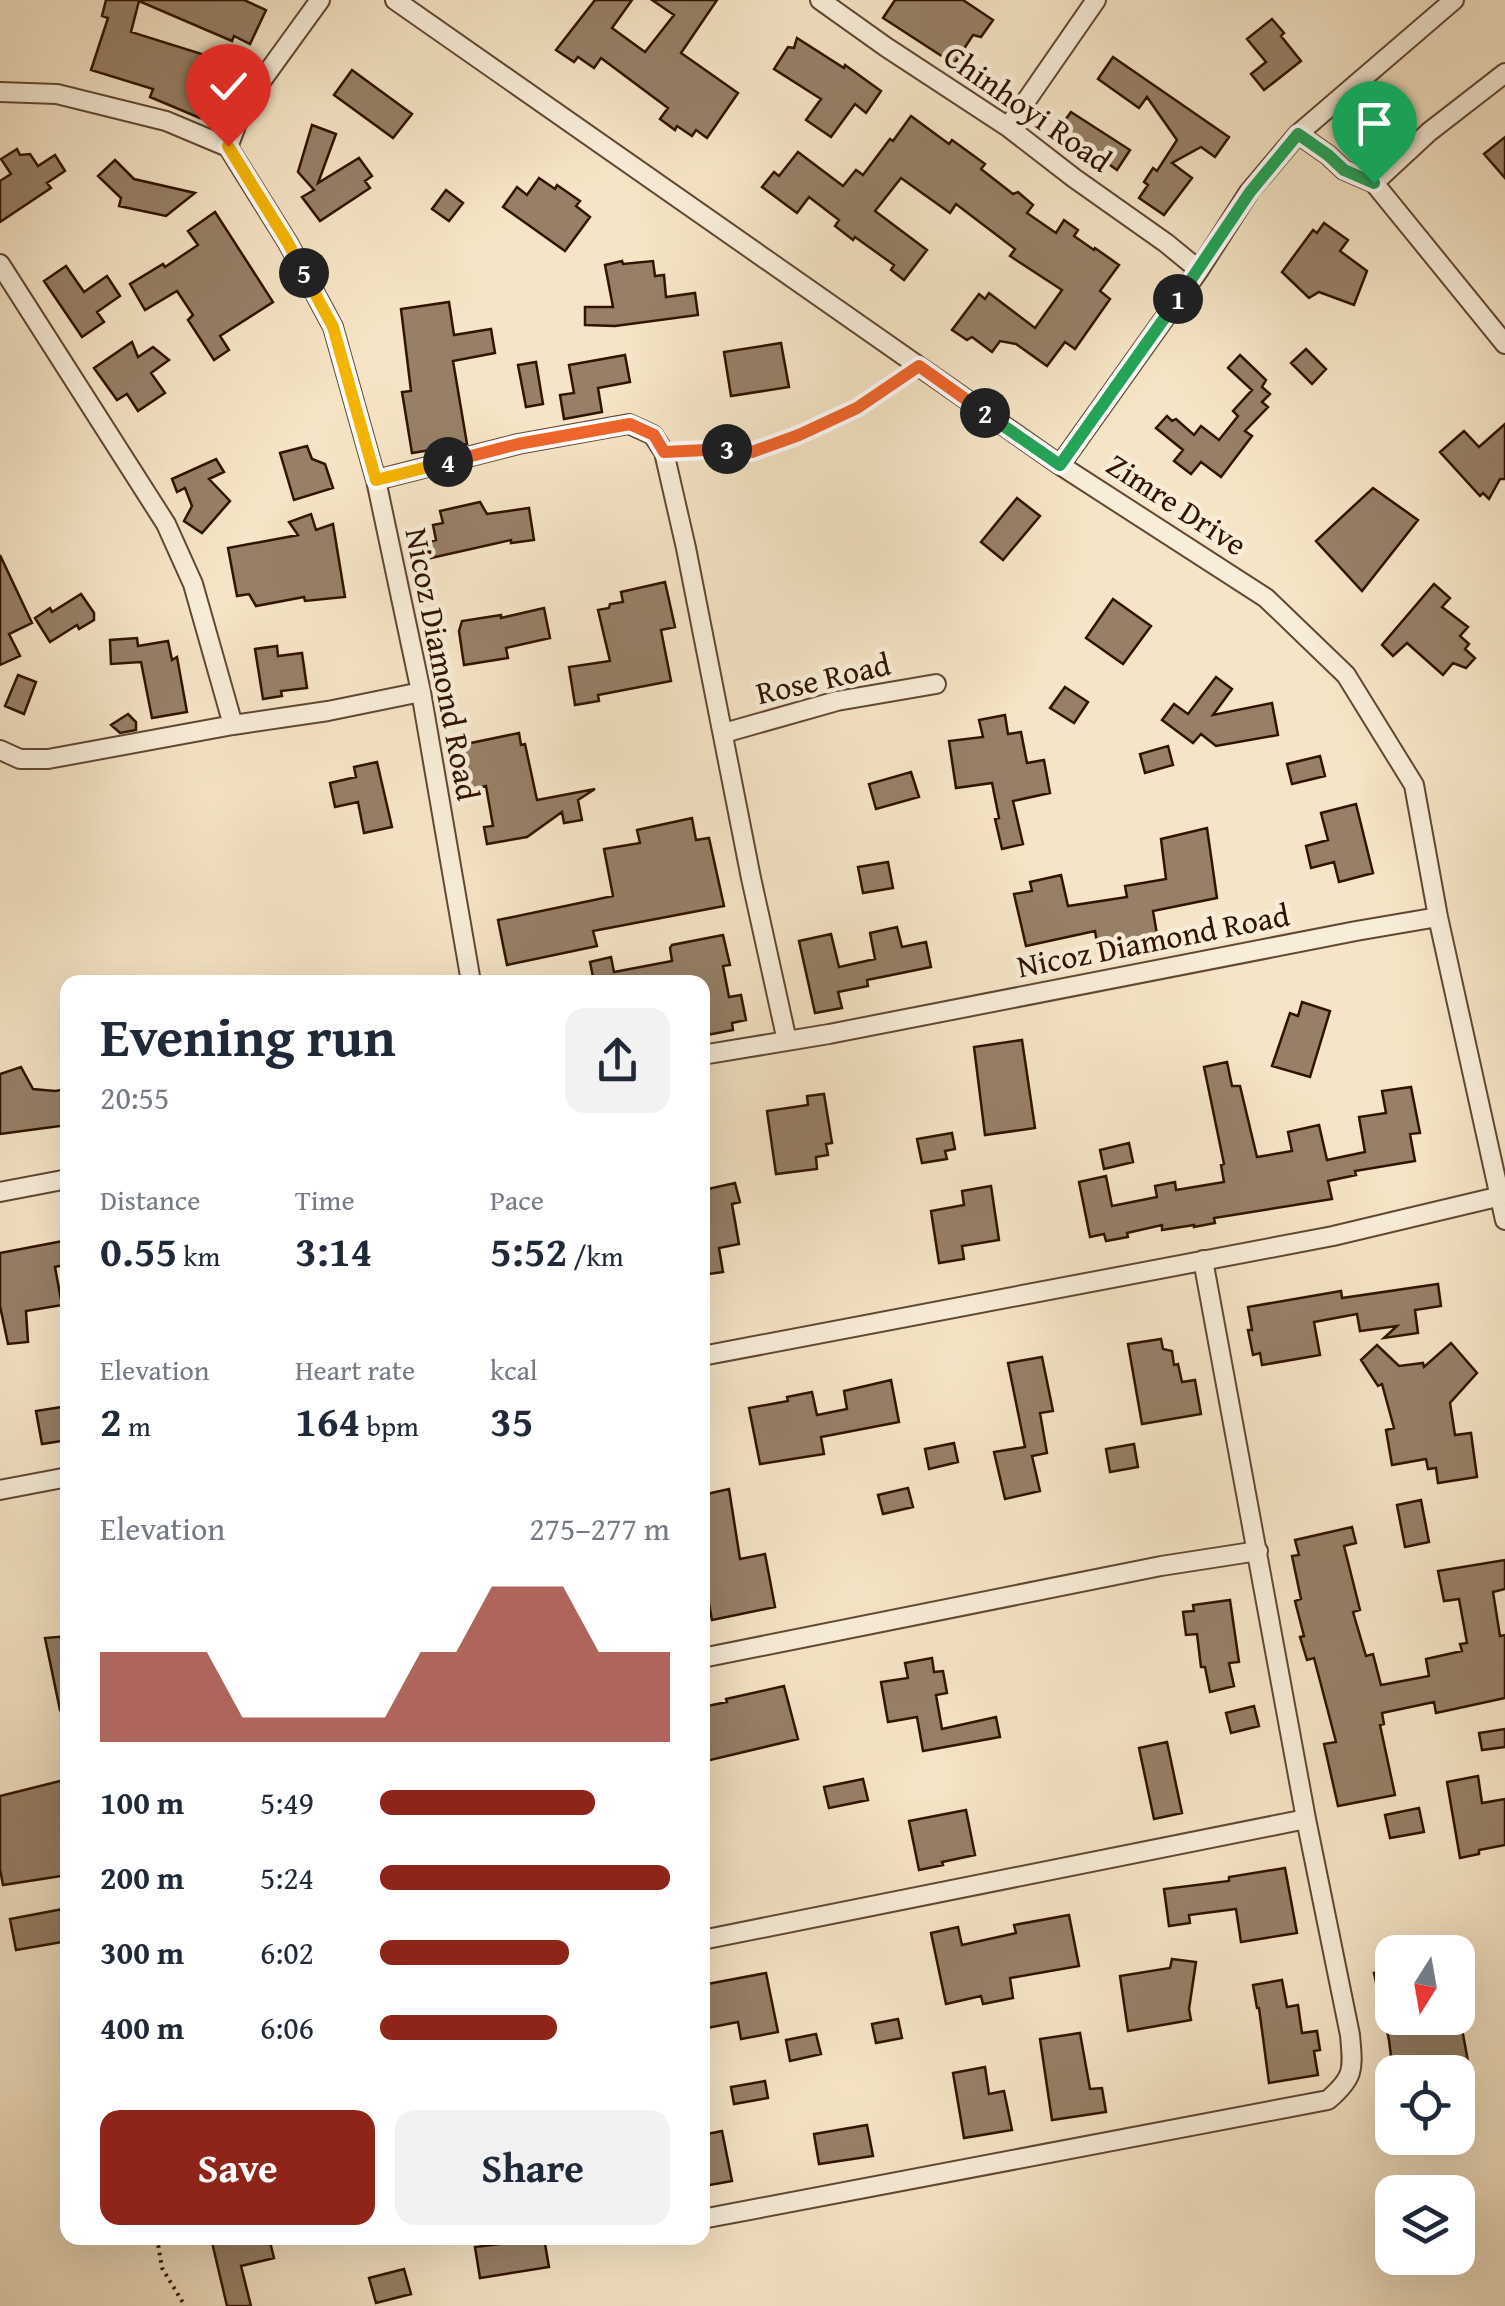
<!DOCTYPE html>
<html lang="en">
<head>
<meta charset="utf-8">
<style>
  :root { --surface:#fff; --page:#f2f2f3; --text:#1f2937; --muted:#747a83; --accent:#8f2418 }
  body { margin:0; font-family:"Gentium Book Plus",serif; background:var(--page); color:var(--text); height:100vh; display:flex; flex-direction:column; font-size:38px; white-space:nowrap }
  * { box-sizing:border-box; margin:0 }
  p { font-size:32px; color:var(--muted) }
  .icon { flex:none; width:55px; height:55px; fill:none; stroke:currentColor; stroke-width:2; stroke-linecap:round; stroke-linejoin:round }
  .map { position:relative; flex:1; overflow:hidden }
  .sheet { position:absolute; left:60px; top:975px; width:650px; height:1270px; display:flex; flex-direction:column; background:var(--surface); border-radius:20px; box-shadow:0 10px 40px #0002 }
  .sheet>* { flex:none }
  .needle { width:65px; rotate:191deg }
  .tools { position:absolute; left:1375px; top:1935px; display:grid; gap:20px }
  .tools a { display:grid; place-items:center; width:100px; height:100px; border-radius:20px; background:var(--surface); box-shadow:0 10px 40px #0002; font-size:50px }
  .pin { position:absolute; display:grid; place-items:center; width:85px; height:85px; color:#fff; margin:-102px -42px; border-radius:50% 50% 50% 0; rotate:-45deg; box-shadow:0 0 10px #0007 }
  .pin .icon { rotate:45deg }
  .km { position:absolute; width:50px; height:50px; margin:-25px; border-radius:50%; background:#222; color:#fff; font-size:28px; line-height:50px; text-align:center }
  .round { display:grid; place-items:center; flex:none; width:105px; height:105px; border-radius:20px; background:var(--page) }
  .headline { display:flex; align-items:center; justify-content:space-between; height:170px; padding:0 40px }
  h1 { font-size:55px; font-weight:700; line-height:75px }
  .stats { display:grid; grid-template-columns:repeat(3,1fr); gap:15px; height:170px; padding:10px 40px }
  .stats div { display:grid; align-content:center }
  .stats b { font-size:42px; font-weight:700 }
  .stats small { font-size:28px; font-weight:400 }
  .stats p { font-size:28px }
  .chart { height:280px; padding:20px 40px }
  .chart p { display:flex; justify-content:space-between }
  .chart svg { width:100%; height:180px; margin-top:10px; fill:var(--accent); opacity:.7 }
  .cta { display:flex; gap:20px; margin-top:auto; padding:20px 40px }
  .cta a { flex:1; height:115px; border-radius:20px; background:var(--accent); color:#fff; font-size:40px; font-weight:700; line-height:115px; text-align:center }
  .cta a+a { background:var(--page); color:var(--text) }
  ul { padding:0 40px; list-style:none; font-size:32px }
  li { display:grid; grid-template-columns:160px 120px 1fr; align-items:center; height:75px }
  li i { height:25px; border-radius:12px; background:var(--accent) }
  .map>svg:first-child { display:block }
  .building { fill:#978067; stroke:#311301; stroke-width:2.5 }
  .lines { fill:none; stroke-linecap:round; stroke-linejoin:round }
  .street-casing { stroke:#624732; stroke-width:22 }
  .path { stroke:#311301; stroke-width:4; stroke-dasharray:2.5 5; stroke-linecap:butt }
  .street { stroke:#f8edd9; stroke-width:18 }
  .split-1-casing { stroke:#fff; stroke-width:20 }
  .split-2-casing { stroke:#fff; stroke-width:20 }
  .split-3-casing { stroke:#fff; stroke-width:20 }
  .split-4-casing { stroke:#fff; stroke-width:20 }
  .split-5-casing { stroke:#fff; stroke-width:20 }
  .split-6-casing { stroke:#fff; stroke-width:20 }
  .split-1 { stroke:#22a559; stroke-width:12 }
  .split-2 { stroke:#22a559; stroke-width:12 }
  .split-3 { stroke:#f0652b; stroke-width:12 }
  .split-4 { stroke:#f0652b; stroke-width:12 }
  .split-5 { stroke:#f5b400; stroke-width:12 }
  .split-6 { stroke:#f5b400; stroke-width:12 }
  .labels { text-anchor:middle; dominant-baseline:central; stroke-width:9; stroke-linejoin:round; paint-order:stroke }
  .street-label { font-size:32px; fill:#311301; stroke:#f8edd9 }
</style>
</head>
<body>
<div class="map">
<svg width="1505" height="2306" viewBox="0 0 1505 2306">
  <rect width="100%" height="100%" fill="#f5e4c5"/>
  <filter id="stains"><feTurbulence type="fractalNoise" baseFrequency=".002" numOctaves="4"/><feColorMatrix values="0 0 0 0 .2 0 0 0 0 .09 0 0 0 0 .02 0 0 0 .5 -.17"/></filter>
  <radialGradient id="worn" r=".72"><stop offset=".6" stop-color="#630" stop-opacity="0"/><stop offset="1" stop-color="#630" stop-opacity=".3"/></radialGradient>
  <!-- building -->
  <path class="building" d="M106,0H244L266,10L250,44L234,36L232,41L139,1L131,32L224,61L200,118L150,97L153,89L91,70L108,18L102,16Z
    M595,0H632L612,28L645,52L674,15L652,0H717L681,53L738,93L707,138L696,130L692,136L677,126L675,130L660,119L668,108L601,58L594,68L578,57L574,62L556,50Z
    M895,0H963L993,20L981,37L973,35L954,64L883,18Z
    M1272,19L1284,33L1281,36L1301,61L1264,90L1251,74L1266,62L1247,39Z
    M797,38L844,68L845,65L881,91L866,113L855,104L831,137L806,120L821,99L774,69L788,47L794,48Z
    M1113,57L1229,137L1215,157L1201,147L1172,163L1192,178L1164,215L1139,198L1148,185L1144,182L1153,168L1157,171L1177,140L1147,97L1139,108L1098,79Z
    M352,70L412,114L393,138L334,95Z
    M1071,112L1130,150L1117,170L1107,163L1101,172L1076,155L1079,151L1071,146L1075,141L1058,130Z
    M911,116L949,144L952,140L985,164L981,169L1013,194L1018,192L1033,205L1027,213L1056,233L1064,220L1078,230L1074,236L1094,250L1095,248L1119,265L1100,291L1110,299L1075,349L1065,342L1047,366L1016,344L1000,341L992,352L972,337L967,340L952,330L979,294L985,299L989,293L1035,328L1062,290L1010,256L1015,249L956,204L950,213L901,178L875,211L927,250L904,280L891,270L894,265L855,237L853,240L835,226L839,220L809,197L797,213L762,187L774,172L779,176L798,152L843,186L856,170L863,175L890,139L893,141Z
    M312,125L336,134L318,183L359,158L372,176L365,181L370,188L320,221L302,197L314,190L298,172Z
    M1505,137V178L1484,154Z
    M17,149L20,155L30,154L38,166L55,155L65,171L47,183L51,188L0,222V181L11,174L1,159Z
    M115,160L134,179L195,193L166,216L119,206L121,198L98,176Z
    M539,178L555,189L557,185L580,201L576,206L590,217L565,251L503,207L517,187L527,195Z
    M446,190L463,203L449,221L432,209Z
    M215,212L273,302L220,336L229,350L214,360L188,320L193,315L177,291L145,310L130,284L163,264L165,267L198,245L188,231Z
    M1324,223L1348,240L1340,251L1367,271L1354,305L1319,292L1309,298L1282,272L1313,230L1317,233Z
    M622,261L623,264L653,261L655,276L664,275L666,297L695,293L698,315L615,326L585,325V307H613L605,265Z
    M66,266L84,292L107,276L120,296L97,312L104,322L82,337L44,281Z
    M449,302L454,335L491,329L495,353L453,361L467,444L412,453L402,392L411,391L401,309Z
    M132,342L138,357L153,347L169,360L151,373L165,393L138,411L127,394L117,400L94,368Z
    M781,343L789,387L731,396L724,352Z
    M1306,349L1326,369L1312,384L1291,363Z
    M625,355L630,382L598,388L602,412L564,419L560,395L574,393L569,365Z
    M1240,355L1266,380L1262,387L1270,394L1262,402L1268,407L1245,431L1252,436L1221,477L1201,462L1191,474L1174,461L1183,450L1156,428L1167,416L1172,421L1176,419L1194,435L1201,426L1219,440L1238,416L1233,411L1252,390L1228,368Z
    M536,362L543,404L526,407L518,365Z
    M1505,424V479H1500L1489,499L1483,493L1480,496L1440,452L1464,431L1479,447Z
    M307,446L312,459L325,464L333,488L294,500L280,453Z
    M216,459L224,472L209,479L230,501L202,533L184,521L192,506L185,488L177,492L172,479Z
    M1373,488L1418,520L1362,591L1316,541Z
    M1017,498L1040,516L1003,560L981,542Z
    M480,502L487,514L529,508L534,540L511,543V540L431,558L428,542L436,540L433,525L443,523L440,511Z
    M311,514L316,530L333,524L345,597L305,601L304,597L256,606L249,594L237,596L228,548L298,535L289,522Z
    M0,555L32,623L9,634L20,656L0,665Z
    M665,582L675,627L661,630L671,681L598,695L599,701L575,705L569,667L610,661L598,610L609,608L610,604L623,602L621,592Z
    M1434,584L1450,598L1442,607L1468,627L1460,636L1469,644L1465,649L1475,658L1466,668L1453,663L1443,675L1407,643L1393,656L1382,645Z
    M81,594L94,613V620L79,629L77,625L50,642L35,618L50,608L52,612Z
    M1113,599L1151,626L1123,664L1086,638Z
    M544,608L550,638L506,648L508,658L464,665L459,631L462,621L501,615V618Z
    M137,638L138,646L168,641L172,660L177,657L187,712L152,718L141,662L111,664L110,640Z
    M277,646L278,656L302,653L307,688L281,691L282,696L263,699L255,649Z
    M18,675L36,682L24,714L5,706Z
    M1216,677L1232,689L1213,715L1272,703L1278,735L1216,746L1201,734L1193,743L1162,720L1174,704L1188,714Z
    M1065,687L1088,702L1074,723L1050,708Z
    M128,714L136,722V730L120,733L111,725Z
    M1005,715L1008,734L1021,732L1027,763L1044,760L1050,793L1013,801L1023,844L1002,849L995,819L999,818L992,783L956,788L949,741L983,737L979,720Z
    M519,733L521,745L525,744L537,800L595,789L578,800L582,820L564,823L562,812L527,837L487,844L484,827L493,826L486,786L470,790L461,745Z
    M1168,746L1173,765L1145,773L1140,754Z
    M1320,756L1325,776L1292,784L1287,764Z
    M377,762L392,827L364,833L358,802L335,807L330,783L356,777L354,767Z
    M911,772L919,797L876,809L869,784Z
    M1356,804L1373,873L1339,882L1334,862L1311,868L1306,846L1328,840L1321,813Z
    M692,818L696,840L709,838L724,906L593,931L597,946L507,965L498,920L613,896L604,849L640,843L637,830Z
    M1207,828L1217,898L1153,911L1159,946L1099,955L1095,931L1026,946L1014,894L1032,891L1030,882L1061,875L1068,906L1127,897L1125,886L1166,879L1161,839Z
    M888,862L893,888L863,893L858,867Z
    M897,927L902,947L926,942L931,967L867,980L868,986L838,992L842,1008L815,1013L799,941L831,934L839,967L875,959L870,933Z
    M723,935L730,965L723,966L729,997L741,995L746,1020L732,1023L733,1030L702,1036V982H594L590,962L611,957L614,972L672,961L670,948L672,945Z
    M1302,1002L1330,1011L1310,1077L1272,1066L1290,1013L1298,1016Z
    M1022,1040L1035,1128L985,1135L974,1047Z
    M1227,1062L1232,1086H1240L1257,1157L1292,1151L1288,1132L1319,1125L1327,1160L1365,1152L1359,1117L1386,1113L1382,1091L1411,1087L1420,1133L1410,1134L1415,1161L1355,1171L1356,1175L1328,1181L1332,1199L1214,1218L1215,1223L1194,1227V1225L1162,1230V1225L1127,1233L1128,1237L1106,1241L1104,1234L1090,1237L1079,1182L1106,1176L1112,1206L1157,1197L1155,1186L1175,1182L1176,1190L1224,1182L1221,1165L1224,1164L1204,1067Z
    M21,1067L33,1089L55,1091L68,1089V1125L0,1134V1074Z
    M824,1094L832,1143L826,1144L828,1155L816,1157L817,1169L776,1174L767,1111L808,1105L807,1096Z
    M952,1133L955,1149L945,1151L947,1159L922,1163L917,1139Z
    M1129,1143L1133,1162L1104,1169L1100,1150Z
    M735,1183L740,1202L732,1204L739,1244L719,1248L723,1272L702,1275V1195H709L708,1189Z
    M991,1186L999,1240L962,1246L964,1259L939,1263L931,1211L964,1205L962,1191Z
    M68,1240V1264L55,1267L62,1305L26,1311L28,1342L8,1344L0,1306V1253Z
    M1438,1284L1441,1306L1415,1310L1418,1333L1384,1338L1397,1326L1360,1331L1357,1314L1314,1322L1320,1355L1262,1365L1260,1353L1253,1355L1248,1330H1252L1248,1307L1341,1291L1342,1298Z
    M1161,1339L1163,1349L1172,1351L1174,1365L1178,1364L1182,1382L1195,1380L1201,1414L1142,1424L1128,1344Z
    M1451,1343L1477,1373L1450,1403L1455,1435L1471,1433L1477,1477L1438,1483L1436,1468L1428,1469L1426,1459L1392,1465L1386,1430L1394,1428L1382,1384L1378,1386L1361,1360L1377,1345L1399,1366L1423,1363L1424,1367Z
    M1042,1357L1053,1411L1040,1413L1047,1453L1032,1456L1040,1491L1005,1499L994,1452L1025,1447L1008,1363Z
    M891,1380L899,1422L821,1437L824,1454L760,1464L749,1408L788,1401L787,1397L812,1392L817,1415L847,1409L844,1391Z
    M68,1406V1440L42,1444L36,1411Z
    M954,1443L958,1462L929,1469L925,1449Z
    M1134,1444L1138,1467L1110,1472L1106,1449Z
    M908,1488L913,1507L883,1514L878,1495Z
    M729,1489L740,1559L765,1554L775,1607L712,1620L702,1568V1495Z
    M1421,1500L1429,1542L1405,1547L1397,1505Z
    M1352,1527L1356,1543L1344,1546L1360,1610L1353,1612L1366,1656L1373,1654L1381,1685L1429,1676L1426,1659L1462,1651L1460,1644L1467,1643L1459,1599L1444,1601L1438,1571L1505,1560V1589L1493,1592L1500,1636L1505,1635V1698L1436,1713L1434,1702L1382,1713L1384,1724L1380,1725L1395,1795L1338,1806L1324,1744L1336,1742L1314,1658L1307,1660L1300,1637L1304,1636L1295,1601L1301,1599L1292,1556L1299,1555L1295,1540Z
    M1230,1600L1239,1662L1229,1663L1234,1686L1210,1692L1205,1667H1201L1197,1634L1186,1635L1183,1612L1194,1611L1193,1605Z
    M68,1636V1709L60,1710L45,1638Z
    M932,1658L934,1672L943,1671L947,1693L936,1695L942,1729L996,1717L1000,1737L923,1751L917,1717L888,1722L881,1682L908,1678L905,1663Z
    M784,1686L798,1739L702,1762V1707L727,1702L726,1699Z
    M1254,1706L1259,1726L1231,1733L1226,1713Z
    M1505,1729V1747L1482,1750L1479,1733Z
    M1167,1742L1182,1813L1154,1819L1139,1748Z
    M1478,1776L1482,1803L1505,1799V1845L1479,1850V1854L1460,1858L1447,1782Z
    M68,1779V1875L3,1885L0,1869V1796Z
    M863,1779L868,1800L829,1808L824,1787Z
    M1419,1808L1424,1832L1390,1838L1385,1815Z
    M966,1810L975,1855L942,1862L943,1865L919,1870L909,1821Z
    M1285,1868L1297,1933L1241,1942L1236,1909L1189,1915L1190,1923L1169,1926L1164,1889L1229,1881V1877Z
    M68,1908V1941L16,1950L10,1919Z
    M1069,1915L1079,1966L1010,1978L1013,1998L983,2004L981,1996L946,2004L931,1933L958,1927L962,1945L1016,1933L1014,1925Z
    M1172,1959L1196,1962L1189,2009L1191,2020L1128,2031L1120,1976L1170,1968Z
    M1392,1969V2018H1460L1470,2072H1399L1398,2063L1392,2064L1389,2040L1374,1973Z
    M766,1973L778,2032L741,2039L738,2022L702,2029V1985Z
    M1282,1980L1287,2007L1298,2005L1302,2033L1317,2031L1320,2050L1314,2051L1318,2075L1269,2083L1259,2008H1257L1253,1985Z
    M898,2019L902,2038L876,2043L872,2024Z
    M1080,2033L1090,2089L1102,2088L1106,2112L1052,2120L1040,2039Z
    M816,2034L821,2054L790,2061L786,2040Z
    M985,2067L989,2094L1004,2091L1012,2130L964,2138L953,2073Z
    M765,2081L768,2098L734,2104L731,2087Z
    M867,2125L873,2156L819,2164L814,2134Z
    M722,2131L732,2181L704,2186L702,2135Z
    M211,2238H269L274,2258L241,2266L251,2306H227Z
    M499,2238H544L549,2267L480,2278L475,2247L500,2244Z
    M404,2269L411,2294L376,2303L369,2278Z"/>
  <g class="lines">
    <defs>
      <path id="street" d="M395,0L1060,465L1266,598L1346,675L1414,785L1438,917L1505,1220
        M820,0L886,47L1008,127L1074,178L1166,243L1199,270
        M0,92L57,94L166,121L228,147L288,243L333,327L376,480L421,692L471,982
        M1008,127L1096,0
        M1298,134L1328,155L1344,170L1374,183L1505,344
        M228,147L244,105L320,0
        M1374,183L1429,132L1505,73
        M0,264L166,524L193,584L233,725
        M1060,465L1199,270L1249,192L1298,134L1454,0
        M376,480L518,444L629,424L653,435L664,452L686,548L751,878L787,1041
        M724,733L837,701L936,684
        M0,750L20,759H48L233,725L328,711L421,692
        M702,1055L829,1034L1356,931L1438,917
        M0,1192L68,1179
        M702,1356L1333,1236L1501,1196
        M0,1490L68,1477
        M702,1658L1161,1566L1258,1551
        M702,1940L1306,1819
        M702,2219L1328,2100C1355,2077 1353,2069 1350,2035L1306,1819L1203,1260"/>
    </defs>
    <!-- street casing -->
    <use href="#street" class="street-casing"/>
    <!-- path -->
    <path class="path" d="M680,452L726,449L752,452L799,435L857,408L902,377
      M157,2238L162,2268L185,2306"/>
    <!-- street -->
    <use href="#street" class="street"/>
  </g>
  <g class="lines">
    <defs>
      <path id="split-1" d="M1178,299L1250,192L1298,134L1328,155L1344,170L1374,183"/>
      <path id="split-2" d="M985,413L1060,465L1178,299"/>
      <path id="split-3" d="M727,449L752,452L799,435L857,408L919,366L985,413"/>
      <path id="split-4" d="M448,462L518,444L630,424L654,435L664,452L727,449"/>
      <path id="split-5" d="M304,273L333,327L376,480L448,462"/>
      <path id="split-6" d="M228,146L288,243L304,273"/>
    </defs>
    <!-- split-1 casing -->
    <use href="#split-1" class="split-1-casing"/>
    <!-- split-2 casing -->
    <use href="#split-2" class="split-2-casing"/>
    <!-- split-3 casing -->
    <use href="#split-3" class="split-3-casing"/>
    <!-- split-4 casing -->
    <use href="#split-4" class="split-4-casing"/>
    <!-- split-5 casing -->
    <use href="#split-5" class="split-5-casing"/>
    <!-- split-6 casing -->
    <use href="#split-6" class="split-6-casing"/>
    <!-- split-1 -->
    <use href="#split-1" class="split-1"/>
    <!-- split-2 -->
    <use href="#split-2" class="split-2"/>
    <!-- split-3 -->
    <use href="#split-3" class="split-3"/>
    <!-- split-4 -->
    <use href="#split-4" class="split-4"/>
    <!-- split-5 -->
    <use href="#split-5" class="split-5"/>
    <!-- split-6 -->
    <use href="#split-6" class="split-6"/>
  </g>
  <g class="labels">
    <!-- street labels -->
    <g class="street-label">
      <text transform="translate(1028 108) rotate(35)">Chinhoyi Road</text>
      <text transform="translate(1177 504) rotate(33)">Zimre Drive</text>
      <text transform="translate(443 664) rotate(79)">Nicoz Diamond Road</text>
      <text transform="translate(823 678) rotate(-13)">Rose Road</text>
      <text transform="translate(1153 940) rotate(-11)">Nicoz Diamond Road</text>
    </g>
  </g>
  <rect width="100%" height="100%" filter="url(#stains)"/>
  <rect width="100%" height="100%" fill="url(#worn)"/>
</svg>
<div class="tools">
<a><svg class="needle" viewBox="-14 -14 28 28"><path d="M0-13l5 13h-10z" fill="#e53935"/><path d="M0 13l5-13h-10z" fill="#747a83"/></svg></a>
<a><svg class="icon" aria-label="locate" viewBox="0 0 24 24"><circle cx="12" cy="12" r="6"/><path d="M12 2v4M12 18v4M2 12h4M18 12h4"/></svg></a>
<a><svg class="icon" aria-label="layers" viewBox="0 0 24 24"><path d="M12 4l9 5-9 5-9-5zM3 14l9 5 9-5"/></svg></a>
</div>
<div class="pin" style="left:1374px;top:183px;background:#1e9e55"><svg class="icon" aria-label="arrive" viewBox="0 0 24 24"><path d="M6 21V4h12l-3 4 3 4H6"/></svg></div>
<div class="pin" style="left:228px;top:146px;background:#d93025"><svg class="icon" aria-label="check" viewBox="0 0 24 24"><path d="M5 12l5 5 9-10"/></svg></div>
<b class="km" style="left:1178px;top:299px">1</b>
<b class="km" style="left:985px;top:413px">2</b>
<b class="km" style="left:727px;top:449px">3</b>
<b class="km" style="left:448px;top:462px">4</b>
<b class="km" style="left:304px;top:273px">5</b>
<section class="sheet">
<div class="headline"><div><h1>Evening run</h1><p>20:55</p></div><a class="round"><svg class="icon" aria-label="share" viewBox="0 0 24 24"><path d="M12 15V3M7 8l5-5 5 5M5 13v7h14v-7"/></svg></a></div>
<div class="stats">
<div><p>Distance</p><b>0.55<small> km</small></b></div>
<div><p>Time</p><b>3:14</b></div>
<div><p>Pace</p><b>5:52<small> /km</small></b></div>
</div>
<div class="stats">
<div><p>Elevation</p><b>2<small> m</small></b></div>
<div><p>Heart rate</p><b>164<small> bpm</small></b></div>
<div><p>kcal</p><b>35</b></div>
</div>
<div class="chart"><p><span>Elevation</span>275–277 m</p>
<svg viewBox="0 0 160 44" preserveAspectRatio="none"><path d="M0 44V22L10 22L20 22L30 22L40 38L50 38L60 38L70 38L80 38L90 22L100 22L110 6L120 6L130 6L140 22L150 22L160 22V44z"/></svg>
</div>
<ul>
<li><b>100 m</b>5:49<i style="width:74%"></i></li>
<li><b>200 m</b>5:24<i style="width:100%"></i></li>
<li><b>300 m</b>6:02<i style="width:65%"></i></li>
<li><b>400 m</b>6:06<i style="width:61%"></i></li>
</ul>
<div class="cta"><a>Save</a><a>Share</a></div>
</section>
</div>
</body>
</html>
